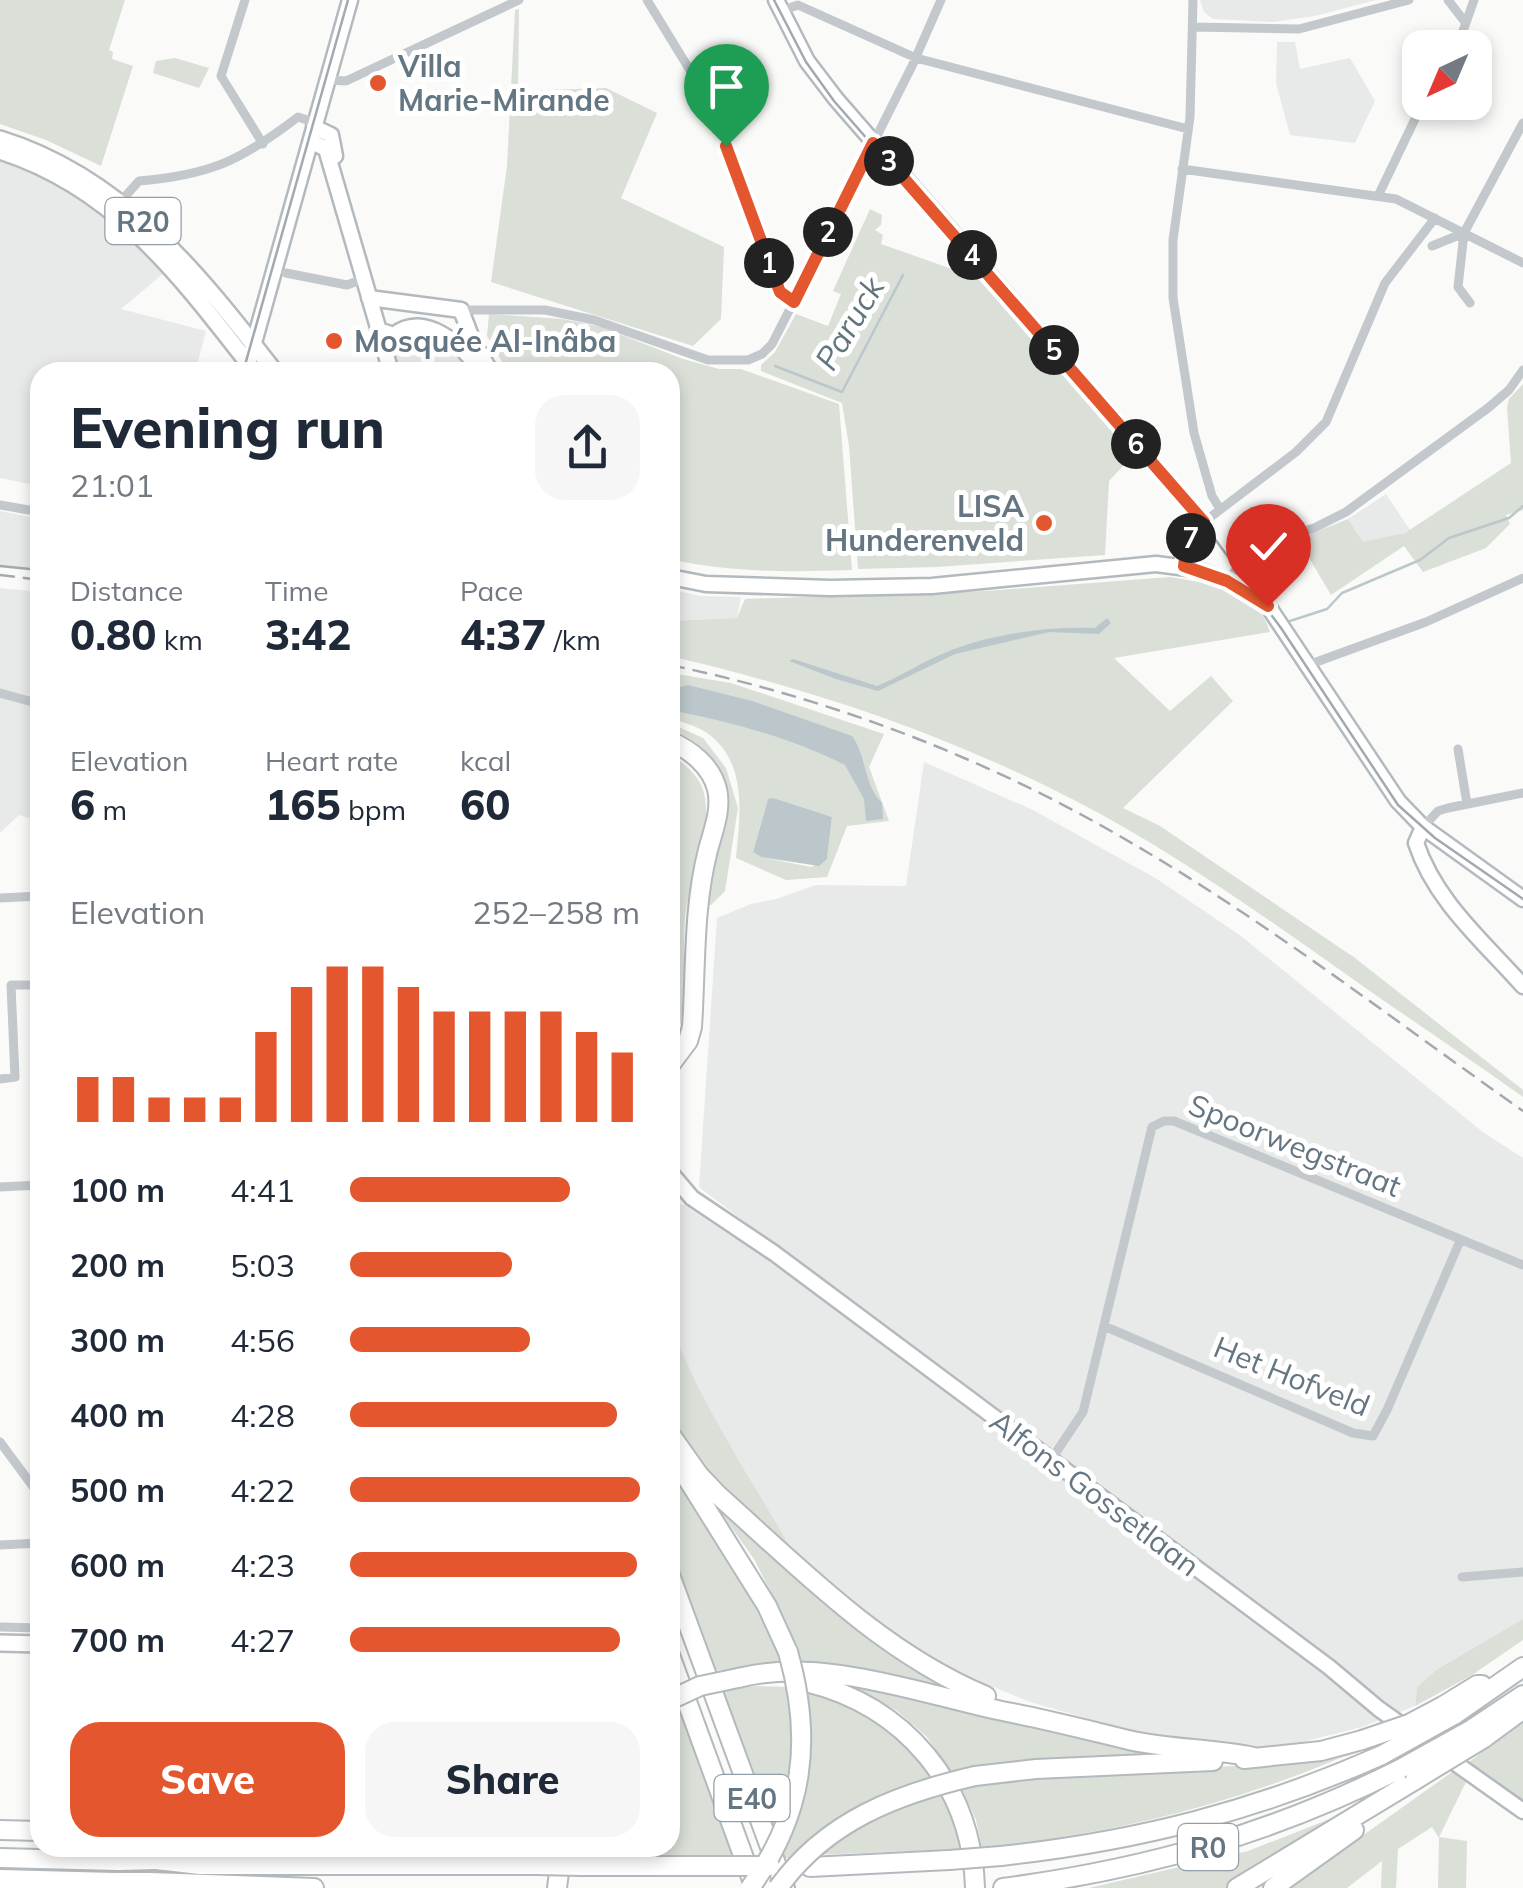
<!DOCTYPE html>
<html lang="en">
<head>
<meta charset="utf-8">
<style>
  :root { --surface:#fff; --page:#f6f6f7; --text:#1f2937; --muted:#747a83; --accent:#e4572e }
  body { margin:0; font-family:Mulish,sans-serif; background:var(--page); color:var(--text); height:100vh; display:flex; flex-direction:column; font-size:38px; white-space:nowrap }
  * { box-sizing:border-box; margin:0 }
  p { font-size:32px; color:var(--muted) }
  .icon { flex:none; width:55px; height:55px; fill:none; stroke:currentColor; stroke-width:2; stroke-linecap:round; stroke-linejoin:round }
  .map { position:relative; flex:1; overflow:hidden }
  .sheet { position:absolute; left:30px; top:362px; width:650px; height:1495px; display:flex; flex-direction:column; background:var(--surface); border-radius:30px; box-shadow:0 5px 15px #0003 }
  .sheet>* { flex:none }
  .needle { width:65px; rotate:224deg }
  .fabs { position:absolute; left:1402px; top:30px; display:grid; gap:20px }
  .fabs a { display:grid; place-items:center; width:90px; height:90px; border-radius:20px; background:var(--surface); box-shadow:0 5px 15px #0003; font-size:50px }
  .pin { position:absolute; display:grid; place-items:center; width:85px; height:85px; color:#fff; margin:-102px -42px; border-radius:50% 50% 50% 0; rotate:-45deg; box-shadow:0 0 10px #0007 }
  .pin .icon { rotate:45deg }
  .km { position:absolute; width:50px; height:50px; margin:-25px; border-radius:50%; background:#222; color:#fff; font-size:28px; line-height:50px; text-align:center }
  .round { display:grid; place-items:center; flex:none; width:105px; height:105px; border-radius:30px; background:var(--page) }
  .overview { display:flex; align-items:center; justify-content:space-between; height:170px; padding:0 40px }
  h1 { font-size:55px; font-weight:800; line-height:75px }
  .stats { display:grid; grid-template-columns:repeat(3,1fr); gap:15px; height:170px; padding:10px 40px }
  .stats div { display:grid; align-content:center }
  .stats b { font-size:42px; font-weight:800 }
  .stats small { font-size:28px; font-weight:400 }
  .stats p { font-size:28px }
  .chart { height:280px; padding:20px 40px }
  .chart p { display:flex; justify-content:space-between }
  .chart svg { width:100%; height:180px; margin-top:10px; stroke:var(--accent); stroke-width:6 }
  .primary-button { display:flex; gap:20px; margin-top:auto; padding:20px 40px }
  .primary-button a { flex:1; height:115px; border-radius:30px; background:var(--accent); color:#fff; font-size:40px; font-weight:800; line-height:115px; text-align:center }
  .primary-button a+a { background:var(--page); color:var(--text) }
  ul { padding:0 40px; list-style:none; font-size:32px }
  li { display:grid; grid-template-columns:160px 120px 1fr; align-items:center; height:75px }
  li i { height:25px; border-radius:12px; background:var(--accent) }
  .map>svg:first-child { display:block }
  .built { fill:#e8e9e9 }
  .green { fill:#dadfd7; fill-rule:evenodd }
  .water { fill:#bbc7cb }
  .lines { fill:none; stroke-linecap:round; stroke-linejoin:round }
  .stream { stroke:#bbc7cb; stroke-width:2.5 }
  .secondary-casing { stroke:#b3babf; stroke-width:19 }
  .primary-casing { stroke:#b5babe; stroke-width:20 }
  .highway-casing { stroke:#b4b9bd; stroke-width:22 }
  .street { stroke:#c3c8cc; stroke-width:9 }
  .secondary { stroke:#fff; stroke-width:14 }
  .primary { stroke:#fff; stroke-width:15 }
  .highway { stroke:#fff; stroke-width:18 }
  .tram { stroke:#a2aab0; stroke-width:2.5 }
  .rail { stroke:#a2aab0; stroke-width:2.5; stroke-dasharray:15 8; stroke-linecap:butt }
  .highway-bridge-casing { stroke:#b4b9bd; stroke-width:22; stroke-linecap:butt }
  .highway-bridge { stroke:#fff; stroke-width:18 }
  .route-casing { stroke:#fff; stroke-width:20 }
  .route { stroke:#e4572e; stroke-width:12 }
  .poi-dot { fill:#e4572e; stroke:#fff; stroke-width:4 }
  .labels { text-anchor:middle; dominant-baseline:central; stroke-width:10; stroke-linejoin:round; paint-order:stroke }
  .shield { fill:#fff; stroke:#939fa8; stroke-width:2.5 }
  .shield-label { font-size:28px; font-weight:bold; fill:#657683 }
  .poi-label { font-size:30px; font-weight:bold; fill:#657683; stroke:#fff; text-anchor:start }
  .street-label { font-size:30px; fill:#657683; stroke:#fff }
  .water-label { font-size:32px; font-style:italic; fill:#60757c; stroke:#fff }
</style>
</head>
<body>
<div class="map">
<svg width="1523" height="1888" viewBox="0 0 1523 1888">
  <rect width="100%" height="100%" fill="#fafaf8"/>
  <!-- built -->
  <path class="built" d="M1200,0H1376L1315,16L1274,22L1213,19L1204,12Z
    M1277,42H1295L1300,69L1350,58L1375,101L1355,143L1290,135L1276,83Z
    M0,160L65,184L117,224L164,273L121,309L206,331L195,372H40V486L0,478Z
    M409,337L429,340L462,361L472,372H398L394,360Z
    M1386,494L1410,530L1397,537L1363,542L1348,519Z
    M0,511L40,519V569L0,565Z
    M0,588L40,592V821L19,815L0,833Z
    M670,589L700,596L741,597L737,618L670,621Z
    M924,762L1033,810L1157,879L1241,936L1484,1133L1523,1158V1619L1417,1687L1415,1706L1362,1727L1302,1742L1255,1747L1199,1744L1117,1727L1030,1702L976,1680L922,1652L888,1630L790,1547L711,1414L683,1360L670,1322V1201L684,1205L734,1238L745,1222L699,1187L717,918L751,904L776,899L816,885L906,886Z"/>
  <!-- green -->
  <path class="green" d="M0,0H125L109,50L113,52L112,59L133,66L101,166L46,140L0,124Z
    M519,9L518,91L606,88L657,113L621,198L724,247L721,319L693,346L491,282L507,166L515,10Z
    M175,58L209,68L199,88L153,73L156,61Z
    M870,209L882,215L881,225L875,230L883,235L881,244L952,269L956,253L1135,453L1109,481L1105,555L937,567L858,569L849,446L842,403L761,371V365L775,352L796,314L828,326L841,294L833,291Z
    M489,314L563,319L601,327L683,359L719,369H741L839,404L852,570C790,572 731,573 670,559V372H508L487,336Z
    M1523,384V510L1506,515L1510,524L1486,548L1423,572L1404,546L1331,595L1298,539L1348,519L1363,542L1405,533L1511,463L1507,407L1509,399Z
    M1170,577C1206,583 1259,590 1270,632L1114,658L1170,711L1211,676L1233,701L1123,808L1160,826L1355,958L1518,1086L1523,1090V1097C1466,1056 1405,1016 1350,977C1261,914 1172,851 1076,801C946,734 811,689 670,656V621L737,618L745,599L986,591Z
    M670,673L731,683L884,734L869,767L889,821L847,826L827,877L786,880L736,858C740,814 748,762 707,733C697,726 682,722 670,718ZM768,799L832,817L827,859L811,867L761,857L753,852Z
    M670,723L703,738L726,768L738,808L725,891L711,905L705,906C709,885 711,864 716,843C719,834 725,824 727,814C733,775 705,741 670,729Z
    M670,755C683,762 696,773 702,787C716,823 689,880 685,917C681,964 692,1011 670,1054Z
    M670,1322C699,1402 748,1473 790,1547C760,1520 682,1460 671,1424C664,1402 670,1347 670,1322Z
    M670,1464L761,1611L783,1664L713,1671L670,1548Z
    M714,1503L967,1694L800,1667L777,1604L754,1559Z
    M1523,1619V1640L1472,1675L1415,1706L1417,1687L1438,1669Z
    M838,1681L1158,1753L1157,1756L984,1766L952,1772L926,1736L896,1710Z
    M754,1686L788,1687C796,1739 790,1784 772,1833L721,1691Z
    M805,1689C863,1709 896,1729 934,1777C878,1795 833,1817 790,1858H778Z
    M678,1706L732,1856L566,1854L567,1848H670V1710Z
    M1523,1721V1800L1469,1762Z
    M1367,1749C1354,1755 1344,1756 1333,1761C1220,1808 1104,1835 982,1848L976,1820L960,1785L1024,1776L1279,1764Z
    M1452,1772L1466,1782L1439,1837L1467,1841L1466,1888H1438L1439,1838L1432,1827L1398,1849L1396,1888H1381L1382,1861L1347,1888H1289Z
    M943,1788L963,1849L812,1855L838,1834Z
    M1363,1806L1227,1888H1089L1248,1851Z"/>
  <!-- water -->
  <path class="water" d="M1107,618L1111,623L1099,634L1049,632L955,654L878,691L836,679L789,661L793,659L877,686C897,678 914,667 933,658C981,635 1042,626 1095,628Z
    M688,685L752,701L852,736C867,756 863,784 882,803L883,819L866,821L864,799L845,765C792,738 728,721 670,710V690Z
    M773,798L832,817L827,859L819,866L761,857L753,852L768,799Z"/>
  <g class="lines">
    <!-- stream -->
    <path class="stream" d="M775,366L842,392L903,275
      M1509,518L1523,506
      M1290,621L1327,609L1342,593L1420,560L1449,538L1509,518"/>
    <defs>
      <path id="secondary" d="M776,0L807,61L836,99L1204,522L1187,544L1184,566
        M314,127L331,135L335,156
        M311,141L326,149L391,372
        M369,298L461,310L474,344L491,372
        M378,330L394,335C424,310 464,346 481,372
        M248,364L350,0
        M670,577L706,584L830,588L932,586L1156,564L1195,569L1227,581L1268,606L1398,801L1423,827L1523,899
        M1423,827L1416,843C1435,901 1484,942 1523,986
        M670,1172L692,1198L774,1253L1329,1667L1379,1709L1523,1811"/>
      <path id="primary" d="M0,139C123,177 199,274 275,372
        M0,151C117,188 183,280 255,372
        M0,1643L40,1644"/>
      <path id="highway" d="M670,741C691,750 711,766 717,789C722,809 713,831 708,850C693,908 696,968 692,1027L688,1041L670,1065
        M670,1434L699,1475L718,1495C802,1570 881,1652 986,1696
        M680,1467L767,1606L788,1652
        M670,1575L785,1888
        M670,1655L752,1880
        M738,1678C824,1656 923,1695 1007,1712C1049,1720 1091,1731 1133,1741C1173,1749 1214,1749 1254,1757
        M806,1682C905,1706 972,1785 975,1888
        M1443,1706L1477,1685H1482
        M1454,1715L1523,1667
        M1472,1729L1523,1695
        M1484,1738L1518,1713L1523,1704
        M1244,1759L1321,1751L1362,1740
        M975,1776L1036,1769L1213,1761
        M0,1830L40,1831
        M350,1856L398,1848
        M1001,1856C1138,1841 1256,1811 1382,1755
        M0,1858L119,1861
        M156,1860L201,1865H536
        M582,1866H717
        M810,1867L949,1860
        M0,1879L115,1882
        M150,1882L314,1888
        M557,1888L562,1848
        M1003,1888C1146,1869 1271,1834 1400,1769
        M1237,1888L1415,1780
        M1273,1888L1354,1830"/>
    </defs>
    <!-- secondary casing -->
    <use href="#secondary" class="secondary-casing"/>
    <!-- primary casing -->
    <use href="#primary" class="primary-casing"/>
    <!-- highway casing -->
    <use href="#highway" class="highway-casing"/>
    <!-- street -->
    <path class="street" d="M245,0L221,76L263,144
      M647,0L702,90L733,161L780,292L794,301
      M1193,0L1190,117L1173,240V298L1194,433L1212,496L1220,509
      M1448,0L1465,22
      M781,11L798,5L916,58L1188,129
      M1193,27L1299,29L1409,0
      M1457,48L1474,0
      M328,80L346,81L519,0
      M1182,169L1396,199L1523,263
      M1379,194L1415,119L1427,102
      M121,201L139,181C211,175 242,160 298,117L316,123
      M1432,246L1464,233
      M286,273L347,285L363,279
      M1470,303L1458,287L1464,233L1523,123
      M461,310H545L594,320L708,360H748L762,354L772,344L794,301L912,66L941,0
      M0,505L40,512
      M1204,522L1296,452L1326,422L1385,283L1435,218
      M1227,581L1255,545L1314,528L1346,512L1488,408L1509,390L1523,370
      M1308,665L1426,622L1523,578
      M0,693L40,704
      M1458,749L1467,804
      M1423,827L1438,811L1448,808L1523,793
      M0,898L40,896
      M0,1079L15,1077L11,985H40
      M0,1187L40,1185
      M1104,1326L1353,1433L1373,1436L1387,1410L1460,1241
      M0,1442L40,1496
      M1051,1460L1083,1412L1152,1127L1164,1121H1174L1523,1265
      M0,1545L40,1543
      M1462,1577L1523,1572
      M0,1627L40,1628"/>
    <!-- secondary -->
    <use href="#secondary" class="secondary"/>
    <!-- primary -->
    <use href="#primary" class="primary"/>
    <!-- highway -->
    <use href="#highway" class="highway"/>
    <!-- tram -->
    <path class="tram" d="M774,0L806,62L834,101L1203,523L1281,628L1398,805L1435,838L1523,899
      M243,372L348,0
      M0,566L40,570"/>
    <!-- rail -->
    <path class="rail" d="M0,575L40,580
      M670,665C833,699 992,760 1135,845C1270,924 1395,1021 1523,1111"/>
    <defs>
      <path id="highway-bridge" d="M670,1700L700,1686L738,1678
        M1362,1740L1409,1724L1443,1706
        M1382,1755L1454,1715
        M1400,1769L1472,1729
        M1415,1780L1484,1738
        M949,1860L1001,1856
        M119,1861L156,1860
        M536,1865L582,1866
        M717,1866H770
        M115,1882H150
        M750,1888C804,1813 813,1740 788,1652
        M778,1888C826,1821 897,1794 975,1776"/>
    </defs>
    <!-- highway-bridge casing -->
    <use href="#highway-bridge" class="highway-bridge-casing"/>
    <!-- highway-bridge -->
    <use href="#highway-bridge" class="highway-bridge"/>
  </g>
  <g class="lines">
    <defs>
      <path id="route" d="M726,146L780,292L794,302L873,143L1204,522L1187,544L1184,566L1227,581L1268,606"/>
    </defs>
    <!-- route casing -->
    <use href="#route" class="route-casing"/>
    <!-- route -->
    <use href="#route" class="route"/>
  </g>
  <!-- markers -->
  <g class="poi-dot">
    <circle cx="378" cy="83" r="10"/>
    <circle cx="334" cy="341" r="10"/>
    <circle cx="1044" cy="523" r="10"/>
  </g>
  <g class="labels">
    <!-- shield labels -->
    <g class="shield">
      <rect x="105.5" y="198" width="75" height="46" rx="8"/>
      <rect x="714.5" y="1775" width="75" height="46" rx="8"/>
      <rect x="1178" y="1824" width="60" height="46" rx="8"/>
    </g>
    <g class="shield-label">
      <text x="143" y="221">R20</text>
      <text x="752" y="1798">E40</text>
      <text x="1208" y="1847">R0</text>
    </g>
    <!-- poi labels -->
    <g class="poi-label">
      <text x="398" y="66">Villa<tspan x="398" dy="34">Marie-Mirande</tspan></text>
      <text x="354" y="341">Mosquée Al-Inâba</text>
      <text x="1024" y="506" text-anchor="end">LISA<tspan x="1024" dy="34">Hunderenveld</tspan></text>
    </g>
    <!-- street labels -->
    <g class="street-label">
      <text transform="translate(1295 1145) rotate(22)">Spoorwegstraat</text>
      <text transform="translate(1292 1376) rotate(22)">Het Hofveld</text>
      <text transform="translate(1095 1493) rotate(37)">Alfons Gossetlaan</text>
    </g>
    <!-- water labels -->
    <g class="water-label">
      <text transform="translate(849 323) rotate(-59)">Paruck</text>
    </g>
  </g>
</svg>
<div class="fabs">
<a><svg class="needle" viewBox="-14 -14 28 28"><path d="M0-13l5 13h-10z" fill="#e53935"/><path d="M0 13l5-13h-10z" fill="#747a83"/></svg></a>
</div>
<div class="pin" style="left:726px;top:146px;background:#1e9e55"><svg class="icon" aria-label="arrive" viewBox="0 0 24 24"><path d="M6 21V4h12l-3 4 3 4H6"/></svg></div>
<div class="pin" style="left:1268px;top:606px;background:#d93025"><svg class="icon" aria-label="check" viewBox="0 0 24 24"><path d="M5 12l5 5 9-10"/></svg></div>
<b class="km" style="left:769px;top:263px">1</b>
<b class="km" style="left:828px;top:232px">2</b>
<b class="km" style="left:889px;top:161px">3</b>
<b class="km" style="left:972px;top:255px">4</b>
<b class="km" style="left:1054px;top:350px">5</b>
<b class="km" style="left:1136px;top:444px">6</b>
<b class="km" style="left:1191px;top:538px">7</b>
<section class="sheet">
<div class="overview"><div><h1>Evening run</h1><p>21:01</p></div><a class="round"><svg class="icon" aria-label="share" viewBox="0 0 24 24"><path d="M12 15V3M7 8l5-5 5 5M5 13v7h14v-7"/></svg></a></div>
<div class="stats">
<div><p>Distance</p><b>0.80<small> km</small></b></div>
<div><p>Time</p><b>3:42</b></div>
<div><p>Pace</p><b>4:37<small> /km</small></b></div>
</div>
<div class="stats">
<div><p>Elevation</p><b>6<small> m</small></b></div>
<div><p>Heart rate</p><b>165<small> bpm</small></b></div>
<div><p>kcal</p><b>60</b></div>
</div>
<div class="chart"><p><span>Elevation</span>252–258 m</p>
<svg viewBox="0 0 160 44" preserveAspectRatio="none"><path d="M5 44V33M15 44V33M25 44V38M35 44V38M45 44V38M55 44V22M65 44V11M75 44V6M85 44V6M95 44V11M105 44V17M115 44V17M125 44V17M135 44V17M145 44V22M155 44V27"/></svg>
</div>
<ul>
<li><b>100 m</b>4:41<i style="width:76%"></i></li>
<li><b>200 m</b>5:03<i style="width:56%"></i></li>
<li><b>300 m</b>4:56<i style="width:62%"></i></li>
<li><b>400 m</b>4:28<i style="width:92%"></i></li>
<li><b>500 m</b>4:22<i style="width:100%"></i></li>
<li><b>600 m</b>4:23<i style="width:99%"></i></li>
<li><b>700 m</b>4:27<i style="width:93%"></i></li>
</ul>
<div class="primary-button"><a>Save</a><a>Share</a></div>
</section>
</div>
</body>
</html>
